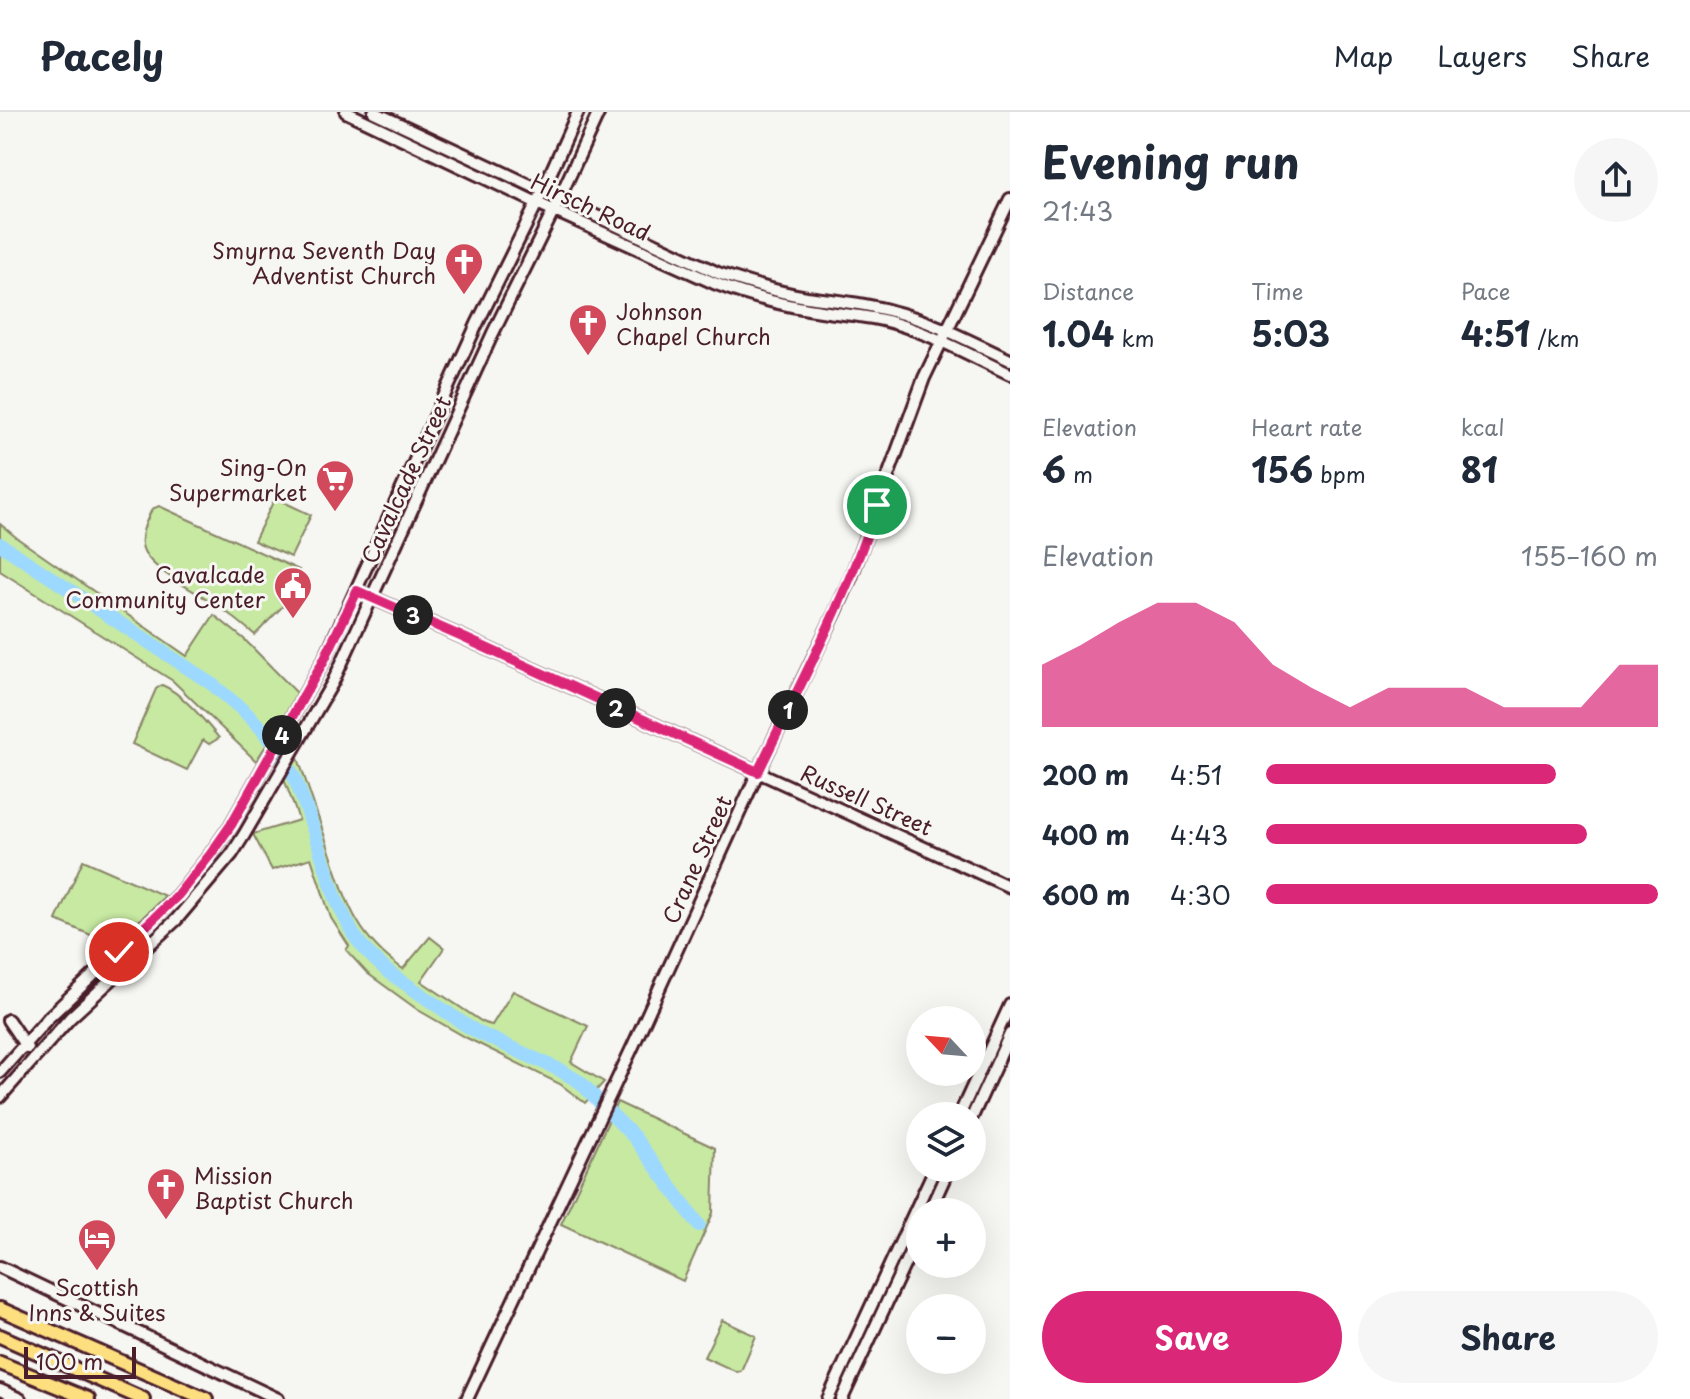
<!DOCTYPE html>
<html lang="en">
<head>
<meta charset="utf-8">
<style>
  :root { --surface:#fff; --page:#f6f6f7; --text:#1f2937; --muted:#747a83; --line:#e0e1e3; --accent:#db2777 }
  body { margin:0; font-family:"Playpen Sans",sans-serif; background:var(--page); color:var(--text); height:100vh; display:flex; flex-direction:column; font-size:30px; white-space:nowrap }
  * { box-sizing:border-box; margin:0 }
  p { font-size:26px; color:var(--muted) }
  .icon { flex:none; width:44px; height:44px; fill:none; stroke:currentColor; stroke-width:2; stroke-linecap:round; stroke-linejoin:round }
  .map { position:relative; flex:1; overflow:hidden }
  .drawer { display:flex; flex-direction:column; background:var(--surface); width:680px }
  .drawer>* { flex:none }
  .needle { width:52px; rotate:296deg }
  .tools { position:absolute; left:906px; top:894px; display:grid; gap:16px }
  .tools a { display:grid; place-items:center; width:80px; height:80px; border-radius:50%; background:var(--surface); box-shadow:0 8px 32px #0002; font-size:40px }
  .scale { position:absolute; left:24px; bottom:20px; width:112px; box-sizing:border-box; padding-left:8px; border:4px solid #4a1f2b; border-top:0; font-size:22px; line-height:28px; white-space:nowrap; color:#4a1f2b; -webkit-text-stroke:6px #f6f6f2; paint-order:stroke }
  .pin { position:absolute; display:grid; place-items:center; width:68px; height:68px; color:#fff; margin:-34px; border:4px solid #fff; border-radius:50%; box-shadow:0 2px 8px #0007 }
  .km { position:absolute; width:40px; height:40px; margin:-20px; border-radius:50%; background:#222; color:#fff; font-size:22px; line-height:40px; text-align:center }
  .round { display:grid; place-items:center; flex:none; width:84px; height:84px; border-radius:42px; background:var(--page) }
  .summary { display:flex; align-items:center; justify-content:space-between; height:136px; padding:0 32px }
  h1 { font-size:44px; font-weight:700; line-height:60px }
  .metrics { display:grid; grid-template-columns:repeat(3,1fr); gap:12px; height:136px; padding:8px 32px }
  .metrics div { display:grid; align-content:center }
  .metrics b { font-size:34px; font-weight:700 }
  .metrics small { font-size:22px; font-weight:400 }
  .metrics p { font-size:22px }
  .chart { height:224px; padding:16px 32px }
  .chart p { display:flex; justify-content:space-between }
  .chart svg { width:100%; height:144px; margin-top:8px; fill:var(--accent); opacity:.7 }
  .button { display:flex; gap:16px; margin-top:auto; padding:16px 32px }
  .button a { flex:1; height:92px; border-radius:48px; background:var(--accent); color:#fff; font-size:32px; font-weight:700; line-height:92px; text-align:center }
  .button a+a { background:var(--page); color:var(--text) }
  ul { padding:0 32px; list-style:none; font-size:26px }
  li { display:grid; grid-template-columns:128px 96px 1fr; align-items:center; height:60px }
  li i { height:20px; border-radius:10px; background:var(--accent) }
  header { display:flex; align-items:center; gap:48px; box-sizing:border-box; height:112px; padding:0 40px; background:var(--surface); border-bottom:2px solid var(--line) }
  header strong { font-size:38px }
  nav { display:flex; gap:44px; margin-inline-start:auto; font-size:28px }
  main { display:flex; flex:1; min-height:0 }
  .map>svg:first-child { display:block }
  .green { fill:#c7e9a2; stroke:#888466; stroke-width:2 }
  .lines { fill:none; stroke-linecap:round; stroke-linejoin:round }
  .river { stroke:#9dd9fe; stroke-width:14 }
  .secondary-casing { stroke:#4a1f2b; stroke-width:16 }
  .highway-casing { stroke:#4a1f2b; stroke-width:18 }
  .secondary { stroke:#f6f6f2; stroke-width:10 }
  .highway { stroke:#fedf80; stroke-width:12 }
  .route-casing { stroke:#fff; stroke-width:16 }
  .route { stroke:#db2777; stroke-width:10 }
  .labels { text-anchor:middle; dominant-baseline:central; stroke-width:6; stroke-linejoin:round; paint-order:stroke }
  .street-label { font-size:22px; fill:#4a1f2b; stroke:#f6f6f2 }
  .poi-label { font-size:22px; fill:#4a1f2b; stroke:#f6f6f2; text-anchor:end }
</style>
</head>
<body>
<header>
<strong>Pacely</strong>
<nav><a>Map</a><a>Layers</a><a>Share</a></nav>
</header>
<main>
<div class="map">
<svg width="1010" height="1287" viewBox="0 0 1010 1287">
  <rect width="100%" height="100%" fill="#f6f6f2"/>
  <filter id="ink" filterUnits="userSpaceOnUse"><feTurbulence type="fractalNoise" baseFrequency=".0125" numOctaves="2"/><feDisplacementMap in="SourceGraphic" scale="16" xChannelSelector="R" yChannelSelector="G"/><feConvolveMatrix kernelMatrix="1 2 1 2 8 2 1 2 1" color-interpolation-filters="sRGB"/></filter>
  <g filter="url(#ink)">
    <!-- green -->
    <path class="green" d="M275,386L311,403L291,445L254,429Z
      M159,394L299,458L282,495L255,523C242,512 229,501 215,492C196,479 146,457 142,433C140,421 147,408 152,397Z
      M0,412L17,426L187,544L214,503L244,527L298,582L297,586L256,649L173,569L0,459Z
      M162,573C182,581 205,609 219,626L209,632L203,628L187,658L132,632L156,577Z
      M298,646C308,675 318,704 328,734C346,787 354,823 403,857L430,825L444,836L421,869L484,911L492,913L513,879L588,914L571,950L604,970L585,991L560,972L467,926L418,898L367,861L346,838L349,834L331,806L311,746L272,758L253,722L299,708L284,667Z
      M83,748L165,784L114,833L56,808Z
      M617,990L715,1036L713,1101L683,1169L561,1112Z
      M722,1208L756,1224L741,1259L737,1260L704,1245Z"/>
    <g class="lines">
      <!-- river -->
      <path class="river" d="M0,432L212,572L245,600L262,617L294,664L309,704L336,787L353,822L367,840L387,859L467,914L481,922L560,958L580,970L634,1025L699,1113"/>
      <defs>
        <path id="secondary" d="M346,0L537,91L714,171C750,185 789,195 828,200C849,203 870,204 890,210C931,221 971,244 1010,262
          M374,0L718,161C747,171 777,180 807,185C835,189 864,191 891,199C933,209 971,230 1010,248
          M357,479L460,524L1010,775
          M8,908L27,936
          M0,960L48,906L178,783L210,743L231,713L324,548L477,212L537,91L578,0
          M0,985L70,906L176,808L232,742L244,723L333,570L493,221L554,98L599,0
          M959,1004L1010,893
          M972,1005L1010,922
          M929,1100L949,1056
          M0,1155L278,1287
          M0,1278L20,1287
          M467,1287L633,934L758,660L836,499L851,465L924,266L1010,87
          M828,1287L935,1056
          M842,1287L920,1119"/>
        <path id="highway" d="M0,1197L206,1287
          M0,1224L143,1287
          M0,1251L88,1287"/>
      </defs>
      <!-- secondary casing -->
      <use href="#secondary" class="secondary-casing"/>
      <!-- highway casing -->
      <use href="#highway" class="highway-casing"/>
      <!-- secondary -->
      <use href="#secondary" class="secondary"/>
      <!-- highway -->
      <use href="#highway" class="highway"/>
    </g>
  </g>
  <g class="lines" filter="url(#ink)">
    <defs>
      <path id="route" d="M119,840L178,783L210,743L231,713L324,548L357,479L460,524L758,660C800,572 847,486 877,393"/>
    </defs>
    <!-- route casing -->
    <use href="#route" class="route-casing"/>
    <!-- route -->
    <use href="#route" class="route"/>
  </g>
  <!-- icons -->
  <defs>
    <symbol id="church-pin" viewBox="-11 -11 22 30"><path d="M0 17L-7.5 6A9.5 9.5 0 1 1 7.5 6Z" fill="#d1495b" stroke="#f6f6f2"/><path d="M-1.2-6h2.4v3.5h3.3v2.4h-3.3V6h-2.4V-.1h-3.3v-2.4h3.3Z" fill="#fff"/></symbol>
    <symbol id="supermarket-pin" viewBox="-11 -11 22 30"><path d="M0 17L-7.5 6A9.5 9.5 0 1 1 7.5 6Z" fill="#d1495b" stroke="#f6f6f2"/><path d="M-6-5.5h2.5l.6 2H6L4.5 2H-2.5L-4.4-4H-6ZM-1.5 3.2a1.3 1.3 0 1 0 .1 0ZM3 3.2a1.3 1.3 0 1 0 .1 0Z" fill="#fff"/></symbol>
    <symbol id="civic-pin" viewBox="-11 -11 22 30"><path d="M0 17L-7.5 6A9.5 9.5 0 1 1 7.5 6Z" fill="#d1495b" stroke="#f6f6f2"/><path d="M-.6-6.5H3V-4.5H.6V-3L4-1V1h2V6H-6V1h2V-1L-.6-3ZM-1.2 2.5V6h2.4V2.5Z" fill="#fff"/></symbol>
    <symbol id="hotel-pin" viewBox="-11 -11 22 30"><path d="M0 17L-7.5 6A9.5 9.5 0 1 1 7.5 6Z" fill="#d1495b" stroke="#f6f6f2"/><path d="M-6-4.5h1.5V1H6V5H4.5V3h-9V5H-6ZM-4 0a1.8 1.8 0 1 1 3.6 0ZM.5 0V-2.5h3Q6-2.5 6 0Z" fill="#fff"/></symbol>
  </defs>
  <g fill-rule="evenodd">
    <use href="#church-pin" x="442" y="128" width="44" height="60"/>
    <use href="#church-pin" x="566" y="189" width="44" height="60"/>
    <use href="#supermarket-pin" x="313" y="345" width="44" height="60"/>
    <use href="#civic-pin" x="271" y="452" width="44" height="60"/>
    <use href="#church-pin" x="144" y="1053" width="44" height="60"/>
    <use href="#hotel-pin" x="75" y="1104" width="44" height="60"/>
  </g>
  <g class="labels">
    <!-- street labels -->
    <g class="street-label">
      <text transform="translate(591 94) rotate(25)">Hirsch Road</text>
      <text transform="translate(405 367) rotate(-65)">Cavalcade Street</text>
      <text transform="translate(867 687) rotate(24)">Russell Street</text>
      <text transform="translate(696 747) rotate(-66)">Crane Street</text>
    </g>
    <!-- poi labels -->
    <g class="poi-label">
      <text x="436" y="137">Smyrna Seventh Day<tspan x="436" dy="25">Adventist Church</tspan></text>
      <text x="616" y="198" text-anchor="start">Johnson<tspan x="616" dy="25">Chapel Church</tspan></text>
      <text x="307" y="354">Sing-On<tspan x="307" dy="25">Supermarket</tspan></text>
      <text x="265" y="461">Cavalcade<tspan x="265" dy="25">Community Center</tspan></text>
      <text x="194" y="1062" text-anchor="start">Mission<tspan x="194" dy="25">Baptist Church</tspan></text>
      <text x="97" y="1174" text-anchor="middle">Scottish<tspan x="97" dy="25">Inns &amp; Suites</tspan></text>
    </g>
  </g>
</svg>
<div class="tools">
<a><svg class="needle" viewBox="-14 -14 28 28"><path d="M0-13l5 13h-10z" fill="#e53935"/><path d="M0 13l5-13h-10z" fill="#747a83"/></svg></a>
<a><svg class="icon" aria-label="layers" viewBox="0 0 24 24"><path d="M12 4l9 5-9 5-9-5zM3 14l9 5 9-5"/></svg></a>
<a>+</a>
<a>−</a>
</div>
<div class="scale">100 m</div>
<div class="pin" style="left:877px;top:393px;background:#1e9e55"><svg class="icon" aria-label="arrive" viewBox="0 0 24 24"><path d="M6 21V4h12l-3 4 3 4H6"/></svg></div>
<div class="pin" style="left:119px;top:840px;background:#d93025"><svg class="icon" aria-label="check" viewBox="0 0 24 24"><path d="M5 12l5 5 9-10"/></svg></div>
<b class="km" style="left:788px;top:598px">1</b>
<b class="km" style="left:616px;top:596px">2</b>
<b class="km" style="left:413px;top:503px">3</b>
<b class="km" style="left:282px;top:623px">4</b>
</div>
<section class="drawer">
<div class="summary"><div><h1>Evening run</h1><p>21:43</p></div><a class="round"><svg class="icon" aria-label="share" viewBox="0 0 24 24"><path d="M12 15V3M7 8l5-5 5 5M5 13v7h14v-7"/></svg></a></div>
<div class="metrics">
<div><p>Distance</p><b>1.04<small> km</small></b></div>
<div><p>Time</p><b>5:03</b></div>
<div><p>Pace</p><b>4:51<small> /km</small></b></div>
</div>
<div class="metrics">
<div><p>Elevation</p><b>6<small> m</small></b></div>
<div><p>Heart rate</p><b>156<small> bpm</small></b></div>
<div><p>kcal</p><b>81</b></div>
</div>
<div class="chart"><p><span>Elevation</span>155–160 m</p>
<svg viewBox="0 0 160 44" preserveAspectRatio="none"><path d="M0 44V25L10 19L20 12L30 6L40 6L50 12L60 25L70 32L80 38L90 32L100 32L110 32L120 38L130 38L140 38L150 25L160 25V44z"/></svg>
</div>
<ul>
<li><b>200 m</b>4:51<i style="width:74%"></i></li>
<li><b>400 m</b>4:43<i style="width:82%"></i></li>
<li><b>600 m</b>4:30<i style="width:100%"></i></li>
</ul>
<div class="button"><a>Save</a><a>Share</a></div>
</section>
</main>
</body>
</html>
